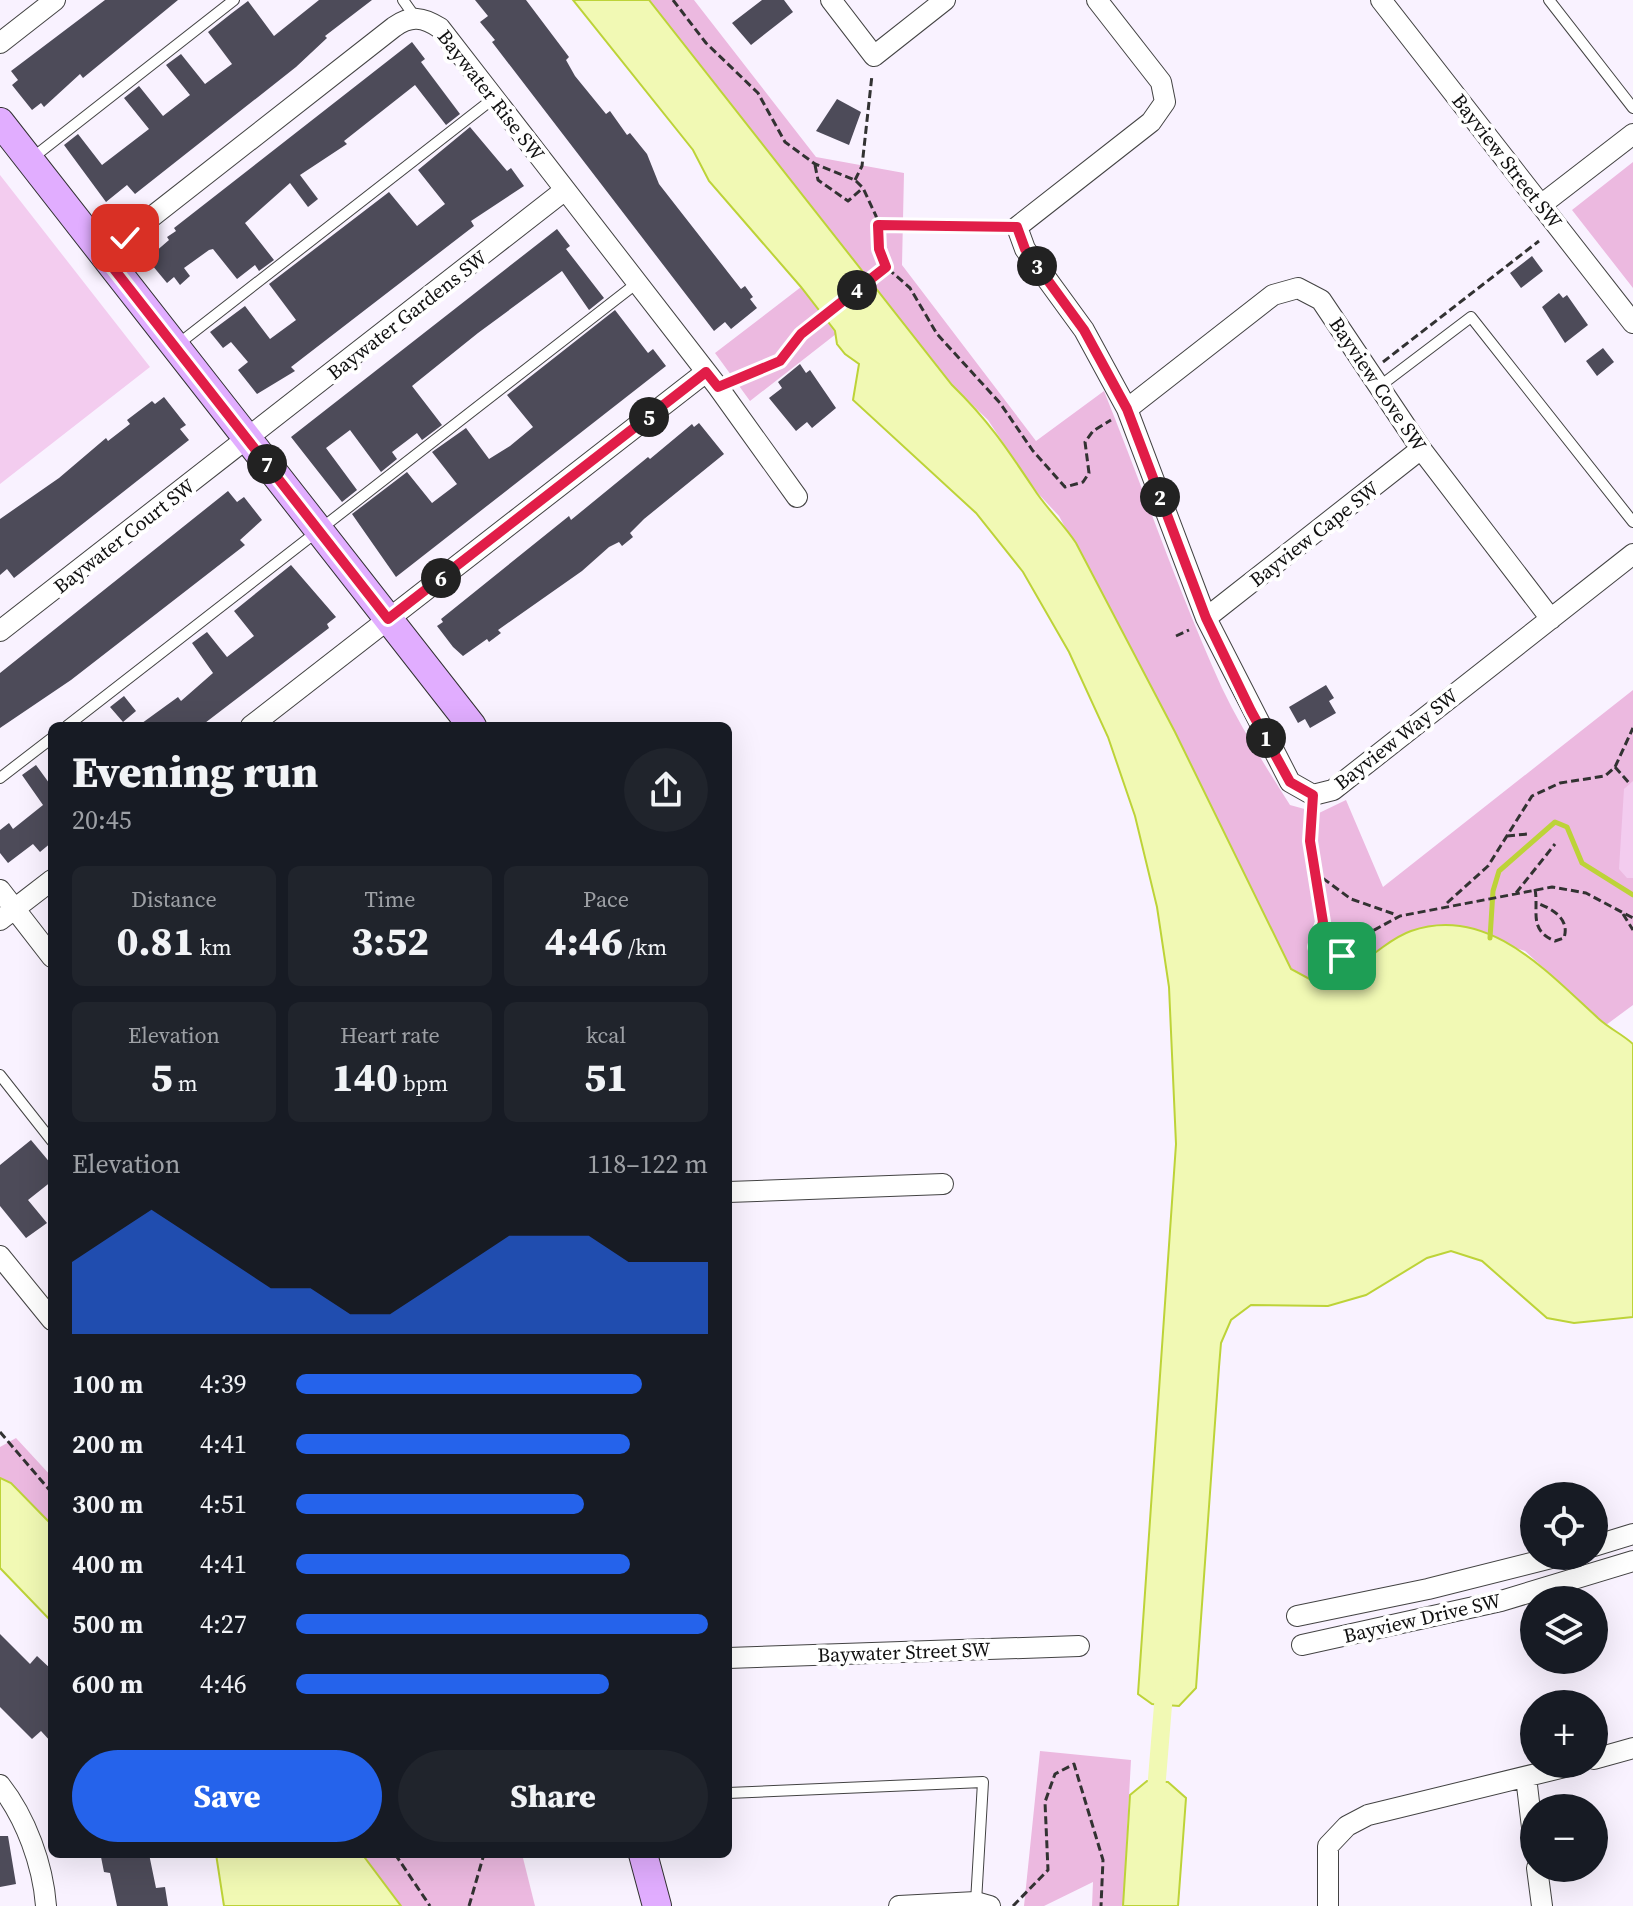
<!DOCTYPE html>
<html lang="en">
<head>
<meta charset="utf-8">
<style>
  :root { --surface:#171b24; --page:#20242c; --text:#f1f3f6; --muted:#9ea1a6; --accent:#2563eb }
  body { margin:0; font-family:"Source Serif 4",serif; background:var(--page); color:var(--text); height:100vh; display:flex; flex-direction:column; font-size:30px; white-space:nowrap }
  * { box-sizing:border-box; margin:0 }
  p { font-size:26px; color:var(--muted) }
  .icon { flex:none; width:44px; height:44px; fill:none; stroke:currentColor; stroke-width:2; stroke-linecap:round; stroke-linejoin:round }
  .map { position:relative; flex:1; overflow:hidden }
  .side { position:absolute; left:48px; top:722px; width:684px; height:1136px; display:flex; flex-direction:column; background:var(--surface); border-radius:12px; box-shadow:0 8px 32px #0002 }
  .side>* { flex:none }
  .controls { position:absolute; left:1520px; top:1482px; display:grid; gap:16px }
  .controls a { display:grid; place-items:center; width:88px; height:88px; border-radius:50%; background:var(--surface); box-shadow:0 8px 32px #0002; font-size:40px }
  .pin { position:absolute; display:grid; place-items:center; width:68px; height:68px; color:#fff; margin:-34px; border-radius:16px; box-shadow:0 4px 12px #0006 }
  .km { position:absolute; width:40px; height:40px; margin:-20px; border-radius:50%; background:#222; color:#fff; font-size:22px; line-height:40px; text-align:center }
  .round { display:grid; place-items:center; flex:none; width:84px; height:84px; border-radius:42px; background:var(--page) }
  .headline { display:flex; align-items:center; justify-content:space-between; height:136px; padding:0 24px }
  h1 { font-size:44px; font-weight:800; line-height:60px }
  .metrics { display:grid; grid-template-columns:repeat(3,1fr); gap:12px; height:136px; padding:8px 24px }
  .metrics div { display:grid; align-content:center; border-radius:12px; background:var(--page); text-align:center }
  .metrics b { font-size:40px; font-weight:800 }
  .metrics small { font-size:22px; font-weight:400 }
  .metrics p { font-size:22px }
  .chart { height:224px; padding:16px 24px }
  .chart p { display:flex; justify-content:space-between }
  .chart svg { width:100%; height:144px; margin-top:8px; fill:var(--accent); opacity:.7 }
  .cta { display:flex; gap:16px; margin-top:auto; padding:16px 24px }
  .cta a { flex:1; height:92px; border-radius:48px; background:var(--accent); color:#fff; font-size:32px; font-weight:800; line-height:92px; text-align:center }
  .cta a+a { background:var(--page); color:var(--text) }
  ul { padding:0 24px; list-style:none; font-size:26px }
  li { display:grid; grid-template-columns:128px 96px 1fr; align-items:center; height:60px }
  li i { height:20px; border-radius:10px; background:var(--accent) }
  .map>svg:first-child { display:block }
  .green { fill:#ecb9e0 }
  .pitch { fill:#f3ccef }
  .water { fill:#f1f9b4; stroke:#bdd338; stroke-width:2 }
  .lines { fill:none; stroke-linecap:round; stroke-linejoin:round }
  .stream { stroke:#bdd338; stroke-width:5 }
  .canal { stroke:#f1f9b4; stroke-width:18 }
  .building { fill:#4d4b59 }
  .lane-casing { stroke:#434343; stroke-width:12 }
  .street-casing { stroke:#434343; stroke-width:22 }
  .secondary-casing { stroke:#323232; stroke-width:30 }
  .path { stroke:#323232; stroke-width:3; stroke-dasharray:8 4; stroke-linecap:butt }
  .lane { stroke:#fff; stroke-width:10 }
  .street { stroke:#fff; stroke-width:20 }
  .secondary { stroke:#e1adff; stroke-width:28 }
  .route-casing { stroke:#fff; stroke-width:16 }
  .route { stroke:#e11d48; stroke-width:10 }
  .labels { text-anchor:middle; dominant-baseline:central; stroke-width:8; stroke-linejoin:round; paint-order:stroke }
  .street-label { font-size:20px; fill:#101010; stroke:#fff }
</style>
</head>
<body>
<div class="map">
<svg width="1633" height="1906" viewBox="0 0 1633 1906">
  <rect width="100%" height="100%" fill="#f9f2ff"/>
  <!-- green -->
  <path class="green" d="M649,0H694L816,157L904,173L902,265L1036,441L1104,391C1144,490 1178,591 1222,688C1241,728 1266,767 1290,805L1319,813L1346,800L1383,887L1633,690V1005L1606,1025L1525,951L1448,926L1410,931L1336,984L1315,982L1291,969L1175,732L1059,516L1033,488L988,420L952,385Z
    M1633,162V288L1572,210Z
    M801,287L836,334L750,401L715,353Z
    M16,1438L52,1477V1525L11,1483L0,1478V1447Z
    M1040,1751L1131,1760L1123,1906H1092L1093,1882L1044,1906H1024Z
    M362,1854H522L535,1906H401Z"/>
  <!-- pitch -->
  <path class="pitch" d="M0,175L150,367L0,484Z
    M1633,781V878H1627L1619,869L1624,789Z"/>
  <!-- water -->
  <path class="water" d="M573,0H649L952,385C988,420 1006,447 1034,489C1046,508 1063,523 1076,543L1175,732L1291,969L1315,982L1336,984C1356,969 1388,939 1411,931C1488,904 1548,973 1599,1019C1610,1029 1622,1034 1633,1044V1317L1574,1323L1547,1318L1482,1261L1451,1251L1427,1258L1366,1295L1328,1306L1251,1305L1231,1320L1221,1343L1219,1367L1196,1688L1179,1706L1152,1704L1138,1694L1176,1144L1169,987L1157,907L1135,816L1108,737L1069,652L1023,572L976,513L853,400L859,364L845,354L837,344L835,331L801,287L709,181L693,150Z
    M0,1478L11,1483L52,1525V1622L0,1568Z
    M1147,1781L1168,1782L1186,1798L1178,1906H1123L1130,1795Z
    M216,1854H362L401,1906H224Z"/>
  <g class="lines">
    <!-- stream -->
    <path class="stream" d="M1490,938L1493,891L1499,871L1555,822L1567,827L1582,863L1633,895"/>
    <!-- canal -->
    <path class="canal" d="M1155,1803L1165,1681"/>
  </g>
  <!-- building -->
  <path class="building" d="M105,0H178L83,78L80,74L44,107L41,103L32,110L12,85L18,80L11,71Z
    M319,0H372L325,36L327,38L296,67L135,194L127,185L106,202L64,145L78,134L102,165L149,129L124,98L139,86L163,116L190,95L166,65L181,54L205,84L232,64L208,32L232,13L248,1L274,36Z
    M475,0H526L569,57L566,60L575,76L606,114L610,111L627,135L630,133L647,154L659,184L741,289L745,286L753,297L750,299L757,308L731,329L725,322L714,331L492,42L495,40L480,22L488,16Z
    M762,0H784L793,12L751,45L732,23Z
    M412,42L425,59L421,62L460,114L446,125L415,85L344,141L347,144L300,175L318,199L308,207L290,183L245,223L274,260L259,271L255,265L237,279L213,249L209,250L184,268L190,276L180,285L174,277L167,283L147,259L169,240L167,237L176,231L174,228Z
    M837,99L861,112L849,145L816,131Z
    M470,127L507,171L511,168L524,186L471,221L474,226L291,367L295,371L257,394L238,370L248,362L231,342L223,348L210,332L245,306L270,339L296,320L269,284L389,192L417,226L445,204L418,170Z
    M557,229L570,246L566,249L604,298L589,310L562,271L478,333L412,386L442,425L422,440L417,433L392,452L397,459L381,472L350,430L326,448L357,490L342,502L291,437Z
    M1532,256L1543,271L1521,288L1510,273Z
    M1559,293L1563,298L1567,295L1588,325L1565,343L1542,307Z
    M615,310L648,353L653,349L666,366L396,577L352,514L407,472L432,503L457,484L432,452L466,428L489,459L510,446L533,427L507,395Z
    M1603,348L1614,362L1597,376L1586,361Z
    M800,364L806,373L810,370L836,408L812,428L807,422L796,431L769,398L782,388L778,382Z
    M164,397L186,425L180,429L189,440L14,578L7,569L0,575V519L59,478L106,438L108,441L130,424L127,420L152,401L155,404Z
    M699,423L724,454L644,519L630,533L633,537L622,546L619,542L609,547L582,571L498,630L501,633L489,642L487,639L463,656L453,647L437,626L443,622L441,619L569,516L571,520L648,457L650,459L692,424L694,427Z
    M228,491L237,502L244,497L262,520L240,540L245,545L71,680L0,728V673Z
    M291,565L336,617L327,624L329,628L201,726H138L178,697L181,701L213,673L192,643L207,632L227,657L254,636L234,611Z
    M1326,685L1334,698L1329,701L1336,713L1310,728L1305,719L1298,723L1289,707Z
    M124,696L136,711L123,722L110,707Z
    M36,765L52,787V842L40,852L33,844L8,863L0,853V830L9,823L13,829L43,805L22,775Z
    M31,1140L52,1165V1181L28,1200L47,1223L26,1238L0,1206V1165Z
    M0,1634L30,1664L37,1656L52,1670V1743L41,1731L32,1739L0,1707Z
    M0,1836H8L16,1884L0,1887Z
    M116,1854H149L156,1888L165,1887L168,1906H117L110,1873L104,1872L101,1857Z"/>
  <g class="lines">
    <defs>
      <path id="lane" d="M403,0L415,17
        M1549,0L1633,108
        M31,159L234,0
        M177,345L494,98
        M1380,386L1471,317L1633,522
        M67,726L637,283
        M0,778L52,738
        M0,1075L52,1141
        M728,1793L983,1782L976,1902"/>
      <path id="street" d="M831,0L874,56L945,0
        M1097,0L1161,82L1165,102L1151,122L1017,227L1025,249L1084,330L1127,409L1206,618L1290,782L1313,795L1333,790L1633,554
        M1381,0L1633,323
        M0,43L55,0
        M1541,205L1633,134
        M103,255L394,27C411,15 423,17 440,28L718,387L797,497
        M1127,409L1273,295L1298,288L1321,300L1421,449L1551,619
        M1206,618L1421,449
        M0,631L565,190
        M251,726L706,372
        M0,890L52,957
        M0,920L52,880
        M728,1192L943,1184
        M0,1256L52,1320
        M1594,1546L1633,1534
        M1297,1616L1428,1589L1559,1556
        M1302,1645L1501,1601L1633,1561
        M728,1658L1079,1646
        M1594,1759L1633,1748
        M1526,1777L1534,1844
        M0,1785C26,1818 43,1865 46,1906
        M1537,1868L1542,1906
        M899,1906L976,1902L990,1906
        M1328,1906V1846L1347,1826L1368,1815L1577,1764"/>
      <path id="secondary" d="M0,122L472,726
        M643,1854L657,1906"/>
    </defs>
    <!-- lane casing -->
    <use href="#lane" class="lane-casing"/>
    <!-- street casing -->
    <use href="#street" class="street-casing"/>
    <!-- secondary casing -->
    <use href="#secondary" class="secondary-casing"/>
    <!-- path -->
    <path class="path" d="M673,0L706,43L758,93L785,142L815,164L855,180L863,188L876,216L880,231L879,249L886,267L910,288L937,334L1000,403L1033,451L1065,487L1083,482L1089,473L1085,442L1093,431L1111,420
      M815,165L818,180L848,201L863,188
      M855,180L862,166L872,75
      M878,225L1001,227
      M1383,362L1539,241
      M734,380L780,361L801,334L886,267
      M1176,636L1189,630
      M1615,767L1630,784
      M1310,811V841L1318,908L1323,922L1337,933L1365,935L1400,916L1552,887L1586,893L1633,918
      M1507,836L1528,834
      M1313,871L1351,899L1397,915
      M1535,889C1539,912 1528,930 1555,941L1564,938C1570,919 1553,909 1537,903
      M1516,893L1555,844
      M1447,903L1488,866L1532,796L1560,783L1605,776L1615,767L1633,728
      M1623,914L1633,930
      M1323,922L1315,947L1319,954L1331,959L1342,956L1363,937
      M0,1432L52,1493
      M395,1854L430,1906
      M469,1906L484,1854
      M1013,1906L1048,1870L1045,1802L1055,1774L1074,1764L1103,1860L1101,1906"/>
    <!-- lane -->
    <use href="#lane" class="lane"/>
    <!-- street -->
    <use href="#street" class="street"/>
    <!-- secondary -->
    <use href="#secondary" class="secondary"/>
  </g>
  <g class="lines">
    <defs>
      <path id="route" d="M125,238L103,255L388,619L706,372L718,387L780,361L801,334L886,267L879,249L878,225L1017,227L1025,249L1084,330L1127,409L1206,618L1251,711L1290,782L1313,795L1310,841L1323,922L1315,947L1319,954L1331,959L1342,956"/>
    </defs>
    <!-- route casing -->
    <use href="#route" class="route-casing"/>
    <!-- route -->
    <use href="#route" class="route"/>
  </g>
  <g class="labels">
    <!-- street labels -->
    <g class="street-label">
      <text transform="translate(491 95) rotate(52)">Baywater Rise SW</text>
      <text transform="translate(1507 161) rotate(52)">Bayview Street SW</text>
      <text transform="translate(407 315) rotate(-38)">Baywater Gardens SW</text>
      <text transform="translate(1378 384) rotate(56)">Bayview Cove SW</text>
      <text transform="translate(1314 534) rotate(-38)">Bayview Cape SW</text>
      <text transform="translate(124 536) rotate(-38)">Baywater Court SW</text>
      <text transform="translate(1396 739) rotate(-38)">Bayview Way SW</text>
      <text transform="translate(1422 1618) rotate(-13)">Bayview Drive SW</text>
      <text transform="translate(904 1652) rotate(-2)">Baywater Street SW</text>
    </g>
  </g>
</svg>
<div class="controls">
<a><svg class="icon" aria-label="locate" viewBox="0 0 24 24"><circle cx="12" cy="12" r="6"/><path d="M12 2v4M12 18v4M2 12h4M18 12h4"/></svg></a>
<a><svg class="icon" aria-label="layers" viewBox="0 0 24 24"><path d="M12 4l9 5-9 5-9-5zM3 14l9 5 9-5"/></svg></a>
<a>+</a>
<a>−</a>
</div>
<div class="pin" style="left:1342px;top:956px;background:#1e9e55"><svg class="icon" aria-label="arrive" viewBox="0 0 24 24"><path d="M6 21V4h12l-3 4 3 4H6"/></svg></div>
<div class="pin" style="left:125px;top:238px;background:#d93025"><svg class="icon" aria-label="check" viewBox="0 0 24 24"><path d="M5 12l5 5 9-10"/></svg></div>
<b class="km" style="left:1266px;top:738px">1</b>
<b class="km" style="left:1160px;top:497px">2</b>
<b class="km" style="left:1037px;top:266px">3</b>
<b class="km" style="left:857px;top:290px">4</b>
<b class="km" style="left:649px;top:417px">5</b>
<b class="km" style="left:441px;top:578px">6</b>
<b class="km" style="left:267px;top:464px">7</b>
<section class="side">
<div class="headline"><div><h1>Evening run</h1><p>20:45</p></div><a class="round"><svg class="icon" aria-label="share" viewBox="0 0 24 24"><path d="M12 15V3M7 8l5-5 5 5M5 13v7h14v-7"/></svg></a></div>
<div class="metrics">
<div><p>Distance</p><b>0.81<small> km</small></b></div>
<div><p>Time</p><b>3:52</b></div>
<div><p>Pace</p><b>4:46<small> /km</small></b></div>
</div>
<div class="metrics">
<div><p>Elevation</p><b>5<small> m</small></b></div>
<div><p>Heart rate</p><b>140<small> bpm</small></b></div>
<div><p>kcal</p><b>51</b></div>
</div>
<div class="chart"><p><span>Elevation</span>118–122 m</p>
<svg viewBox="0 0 160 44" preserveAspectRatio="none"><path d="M0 44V22L10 14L20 6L30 14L40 22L50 30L60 30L70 38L80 38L90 30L100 22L110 14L120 14L130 14L140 22L150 22L160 22V44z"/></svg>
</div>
<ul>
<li><b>100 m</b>4:39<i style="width:84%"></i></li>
<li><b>200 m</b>4:41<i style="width:81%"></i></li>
<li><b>300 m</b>4:51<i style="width:70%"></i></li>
<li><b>400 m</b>4:41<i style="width:81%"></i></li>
<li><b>500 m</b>4:27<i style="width:100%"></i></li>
<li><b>600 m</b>4:46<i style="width:76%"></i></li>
</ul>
<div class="cta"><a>Save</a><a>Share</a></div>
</section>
</div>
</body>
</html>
